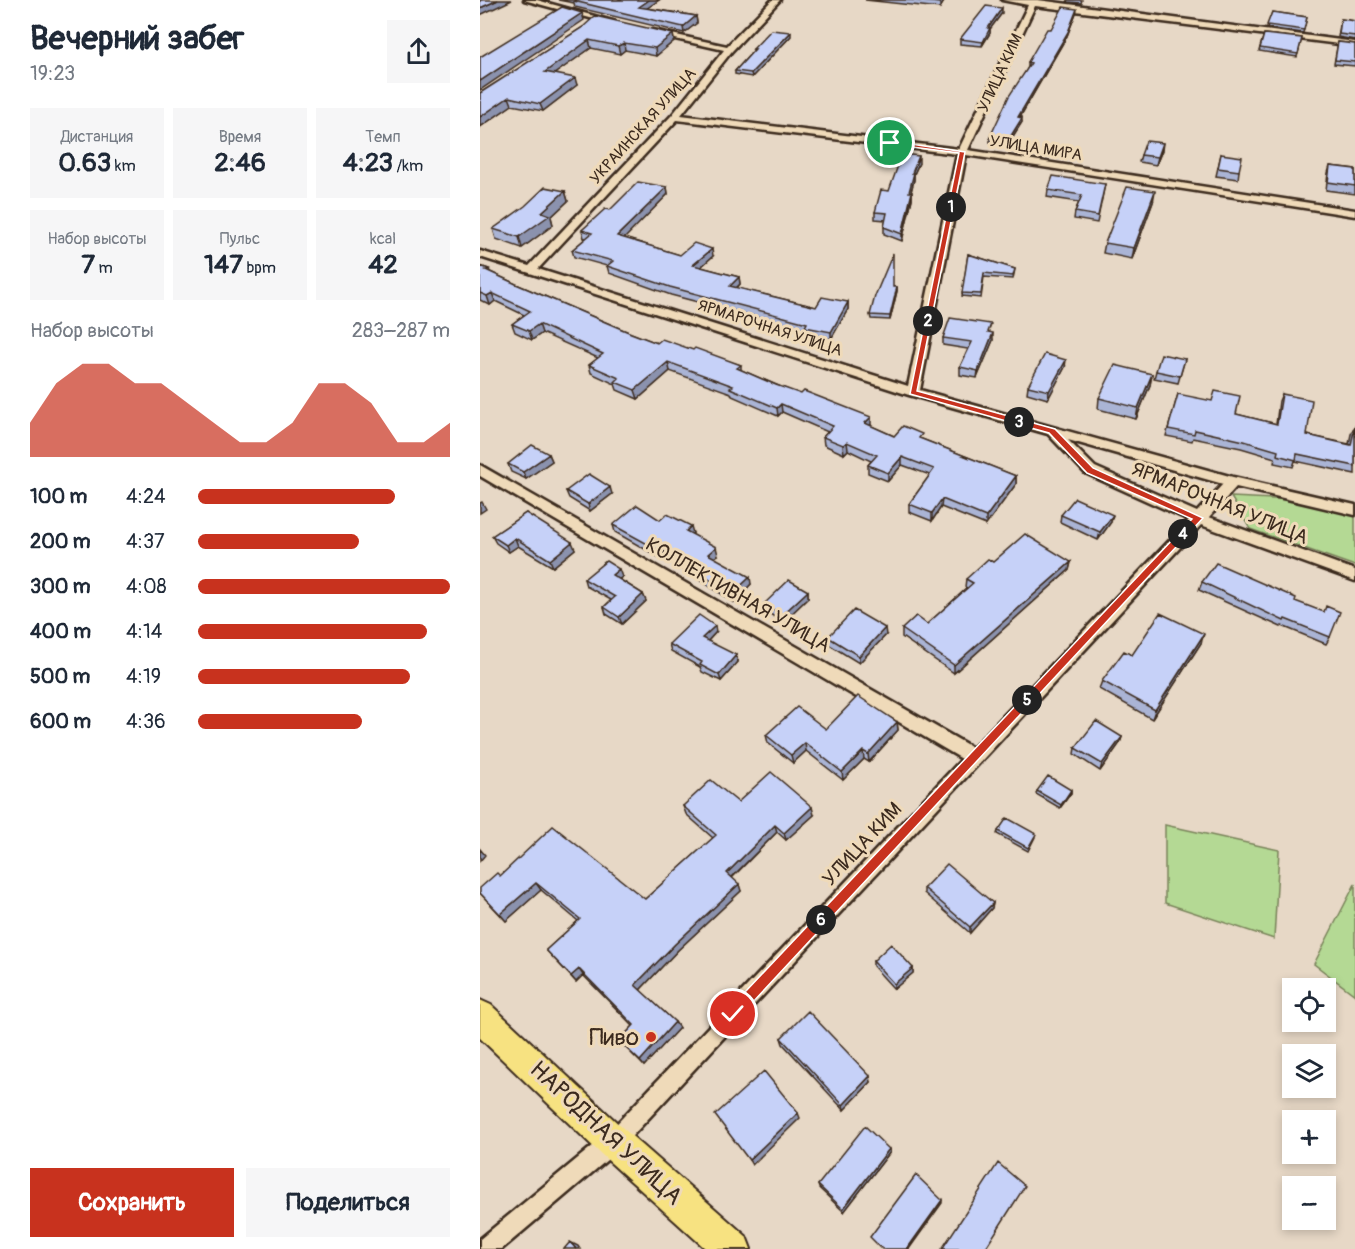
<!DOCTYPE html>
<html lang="ru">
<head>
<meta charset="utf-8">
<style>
  :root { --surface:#fff; --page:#f6f6f7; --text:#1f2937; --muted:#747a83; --accent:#c8321e }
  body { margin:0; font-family:Pangolin,sans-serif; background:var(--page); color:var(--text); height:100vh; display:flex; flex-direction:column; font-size:22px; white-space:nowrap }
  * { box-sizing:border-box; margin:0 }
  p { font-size:20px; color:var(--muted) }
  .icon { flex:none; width:33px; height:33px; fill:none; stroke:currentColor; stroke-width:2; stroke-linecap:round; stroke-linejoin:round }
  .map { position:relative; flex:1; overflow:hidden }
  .drawer { display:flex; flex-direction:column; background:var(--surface); width:480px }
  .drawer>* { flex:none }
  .buttons { position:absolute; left:802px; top:978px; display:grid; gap:12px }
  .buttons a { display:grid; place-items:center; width:54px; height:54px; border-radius:0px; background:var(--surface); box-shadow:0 3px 9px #0003; font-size:30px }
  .pin { position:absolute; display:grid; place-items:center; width:51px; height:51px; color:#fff; margin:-26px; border:3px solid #fff; border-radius:50%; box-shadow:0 2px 6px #0007 }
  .km { position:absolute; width:30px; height:30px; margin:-15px; border-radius:50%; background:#222; color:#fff; font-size:16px; line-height:30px; text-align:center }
  .round { display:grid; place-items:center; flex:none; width:63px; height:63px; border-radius:0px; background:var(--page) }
  .summary { display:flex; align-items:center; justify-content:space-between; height:102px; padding:0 30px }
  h1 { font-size:33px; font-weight:700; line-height:45px }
  .stats { display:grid; grid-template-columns:repeat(3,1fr); gap:9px; height:102px; padding:6px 30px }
  .stats div { display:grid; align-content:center; border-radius:0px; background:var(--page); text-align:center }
  .stats b { font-size:26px; font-weight:700 }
  .stats small { font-size:16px; font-weight:400 }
  .stats p { font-size:16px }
  .chart { height:168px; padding:12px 30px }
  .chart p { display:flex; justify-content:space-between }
  .chart svg { width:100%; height:108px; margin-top:6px; fill:var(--accent); opacity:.7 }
  .cta { display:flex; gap:12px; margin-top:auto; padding:12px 30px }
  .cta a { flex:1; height:69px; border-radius:0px; background:var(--accent); color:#fff; font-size:24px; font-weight:700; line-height:69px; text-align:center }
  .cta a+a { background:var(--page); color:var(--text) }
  ul { padding:0 30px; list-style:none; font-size:20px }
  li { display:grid; grid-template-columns:96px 72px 1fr; align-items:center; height:45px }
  li i { height:15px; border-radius:8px; background:var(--accent) }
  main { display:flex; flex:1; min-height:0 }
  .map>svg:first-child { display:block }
  .green { fill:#b4d994; stroke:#788259; stroke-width:1.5 }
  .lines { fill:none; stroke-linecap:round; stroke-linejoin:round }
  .minor-casing { stroke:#3b2a1e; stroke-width:5 }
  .primary-casing { stroke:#3b2a1e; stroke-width:4 }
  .minor { fill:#efdab9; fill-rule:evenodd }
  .primary { fill:#f7e281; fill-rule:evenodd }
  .wall { fill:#aab4d5; stroke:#3b2a1e; stroke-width:1.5 }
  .shaded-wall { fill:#8b92ae; stroke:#3b2a1e; stroke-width:1.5 }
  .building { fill:#c6d1f8; stroke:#3b2a1e; stroke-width:1.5 }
  .route { fill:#c8321e; stroke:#fff; stroke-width:1.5 }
  .poi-dot { fill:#c8321e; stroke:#efdab9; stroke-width:2 }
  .labels { text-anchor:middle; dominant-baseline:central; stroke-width:6; stroke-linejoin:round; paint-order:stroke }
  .far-street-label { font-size:16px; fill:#3b2a1e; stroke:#efdab9 }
  .street-label { font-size:20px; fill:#3b2a1e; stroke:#efdab9 }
  .near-poi-label { font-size:24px; fill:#3b2a1e; stroke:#efdab9; text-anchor:end }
  .near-street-label { font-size:24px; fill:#3b2a1e; stroke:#efdab9 }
</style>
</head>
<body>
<main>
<section class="drawer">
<div class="summary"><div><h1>Вечерний забег</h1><p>19:23</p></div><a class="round"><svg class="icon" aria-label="share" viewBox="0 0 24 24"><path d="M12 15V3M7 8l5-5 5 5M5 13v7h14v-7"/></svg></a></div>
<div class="stats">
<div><p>Дистанция</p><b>0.63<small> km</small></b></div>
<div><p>Время</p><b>2:46</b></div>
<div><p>Темп</p><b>4:23<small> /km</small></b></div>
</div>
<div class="stats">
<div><p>Набор высоты</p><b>7<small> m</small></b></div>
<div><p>Пульс</p><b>147<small> bpm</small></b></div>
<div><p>kcal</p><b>42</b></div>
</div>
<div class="chart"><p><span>Набор высоты</span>283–287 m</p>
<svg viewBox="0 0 160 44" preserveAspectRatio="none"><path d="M0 44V30L10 14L20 6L30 6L40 14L50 14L60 22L70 30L80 38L90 38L100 30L110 14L120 14L130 22L140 38L150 38L160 30V44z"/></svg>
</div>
<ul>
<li><b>100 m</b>4:24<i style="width:78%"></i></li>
<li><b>200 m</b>4:37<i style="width:64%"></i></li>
<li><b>300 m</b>4:08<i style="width:100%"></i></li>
<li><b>400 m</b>4:14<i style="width:91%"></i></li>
<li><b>500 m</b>4:19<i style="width:84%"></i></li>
<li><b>600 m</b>4:36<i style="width:65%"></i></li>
</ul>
<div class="cta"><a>Сохранить</a><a>Поделиться</a></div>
</section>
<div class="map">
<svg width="875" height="1249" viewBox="0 0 875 1249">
  <rect width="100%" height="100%" fill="#e7d8c6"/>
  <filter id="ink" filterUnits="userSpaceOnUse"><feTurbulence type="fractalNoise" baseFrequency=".0167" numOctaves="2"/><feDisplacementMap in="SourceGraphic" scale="12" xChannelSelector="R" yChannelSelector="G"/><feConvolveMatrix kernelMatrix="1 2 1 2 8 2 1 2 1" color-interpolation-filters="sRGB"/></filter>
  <g filter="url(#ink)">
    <!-- green -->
    <path class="green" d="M751,497L812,500L875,515V566L770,529Z
      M685,825L799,850L794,939L685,903Z
      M875,884V995L834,964Z"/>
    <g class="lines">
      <defs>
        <path id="minor" d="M44,0H57L136,22L132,24Z
          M292,0H300L252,51L201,115L479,149L548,5L522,0H558L875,42V46L555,6L488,150L875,210V216L486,155L440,390L753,477L875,505V515L756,487L729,517L875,570V581L721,525L140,1149L22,1249H0V1239L126,1135L482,759L0,476V465L493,748L709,520L605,473L568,434L429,395L0,257V251L49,266L192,115L244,50L173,34V30L247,46ZM197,120L477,154L428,386L58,269ZM588,440L743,484L717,512L615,467Z"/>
        <path id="primary" d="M0,1000L11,1005L145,1130L266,1236L271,1249H226L121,1154L0,1038Z"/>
      </defs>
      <!-- minor casing -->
      <use href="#minor" class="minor-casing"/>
      <!-- primary casing -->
      <use href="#primary" class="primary-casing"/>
      <!-- minor -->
      <use href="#minor" class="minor"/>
      <!-- primary -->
      <use href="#primary" class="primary"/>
    </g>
    <!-- wall -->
    <path class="wall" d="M78,0H179L167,8L216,16L217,23L204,33L95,7L94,3Z
      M385,0H465L460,8Z
      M588,0H602L601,3L587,2Z
      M792,12L827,17L823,33L787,28Z
      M522,13L510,29V33L502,46L480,44V39Z
      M596,13L587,36L540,117L542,122L528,144L510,142V137L548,67V62L571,29Z
      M861,19L875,21V40L858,37Z
      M103,27L193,34L194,41L176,56L145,50L140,54L111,48L74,74L97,85L63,111L32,105L0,127V93Z
      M784,34L822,38L817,57L779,51Z
      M311,36L272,77L255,74V71L273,51V49Z
      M858,42L875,44V66L854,64Z
      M682,150L676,165L659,162L661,155Z
      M741,154L759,171L758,179L736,176Z
      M439,163L434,174V180L431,192H432V199L422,241L404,234V227L406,220L395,219V212L409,191Z
      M850,166L875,169V194L846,190L848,173Z
      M625,184L617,223L594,219L595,212L599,202L567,197L568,190Z
      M187,187L188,194L144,238L200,255L233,256L221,267L259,277L260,284L257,288L336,307L368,302V309L351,339L326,334L325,330L191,295L129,273L127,266L94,257L92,250L106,238H104L102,230L130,210Z
      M85,191L88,201L71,217L73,225L42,248L16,239L13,229Z
      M673,202L652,259L623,253L625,243Z
      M488,254L535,269L533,279L504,277L501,298L482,296Z
      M0,266L9,269L10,272L36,284L151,333L177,343L213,350L261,365V370L391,425V426L414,436L442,439L536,476V484L506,525L461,507L452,521L429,512V504L450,475L422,465L408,481L388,473V465L391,461L368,450L364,454L344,445L343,437L348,432L302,412L298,416L252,396L251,393L190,371L158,399L137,390L135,384L111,373L109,365L118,358L62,333L52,340L35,332L32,324L44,315L15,301L10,305L0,300Z
      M413,287H417V291L410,320L391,319L390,315Z
      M510,332L513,340L497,378L480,375V367L488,349L463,345V338Z
      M705,359L698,383L674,378L676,371Z
      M585,367L568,399L547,393L548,386Z
      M672,374L670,385L656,419L618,409L619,398Z
      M698,394L756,414L796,424L799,401L802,394L827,435L869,444L871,434L875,426V474L815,461L813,467L794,463L795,458L761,448L713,438L712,441L686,436Z
      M69,454L72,461L46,479L31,472L28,464Z
      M86,491L132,494L110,511L89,498Z
      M46,513L95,549L73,567L38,546L29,552L16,543L12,536Z
      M581,515L631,522L618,540L580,522Z
      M180,520L213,533L212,534L238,555L234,557L271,584L254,602L186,558L184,560L135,532L133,525Z
      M513,562H591L589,570L474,673L422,637V629L447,624L487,588L485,587L486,579Z
      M142,577L139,579L163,594L166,601L142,624L126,614L124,607L131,600L106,586L104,579Z
      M722,582L815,601L850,637L846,644L802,626L801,627L719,590Z
      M328,591V598L303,622L285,611L284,604Z
      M236,632L228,641L258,662L241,681L222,672L220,667L191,651L189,644Z
      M406,635L379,663L348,644V637Z
      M721,643L672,719L619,689L622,681Z
      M417,722L418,730L389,762L384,759L363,780L326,751L313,763L288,743L286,735Z
      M642,737L640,743L620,771L594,754L595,748Z
      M591,790V793L580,808L556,794L557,791Z
      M258,802L334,815L306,840L297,832L252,878L261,891L198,950L160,990L195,1022L199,1028L164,1066L139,1041L153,1026L103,975L96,982L66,950L98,921L61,890L26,921L0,893L20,876L165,899L233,838L206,814L203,806Z
      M518,831L555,837L548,851L517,834Z
      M444,888L513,903L512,908L490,933L444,893Z
      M393,961L433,968V973L414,989L393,966Z
      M301,1038L391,1082L364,1110L303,1044Z
      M410,1152L364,1212L339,1188L338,1185Z"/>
    <!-- shaded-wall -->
    <path class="shaded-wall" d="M18,0H32L0,15V8Z
      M169,0H179L160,13L159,7Z
      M462,0H465L460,8V3Z
      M522,8V13L510,29V33L502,46L503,42L508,28Z
      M597,9L596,13L587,36L537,122L538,117Z
      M102,13L104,20L0,90V81Z
      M216,16L217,23L204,33L203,27Z
      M311,32V36L272,77L271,73Z
      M193,34L194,41L176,56L175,48Z
      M109,40L111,48L67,79L65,72Z
      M144,43L145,50L140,54L138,46Z
      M95,78L97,85L63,111L60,104Z
      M29,97L32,105L0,127V117Z
      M542,118V122L528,144L529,139Z
      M683,143L682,150L676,165L678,157Z
      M439,156V163L434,174V180L429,199V192L432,173Z
      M187,187L188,194L139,244L137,236Z
      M85,191L88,201L71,217L73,225L42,248L39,237L62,212Z
      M675,191L673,202L652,259L654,248Z
      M432,192V199L422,241V234Z
      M232,249L233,256L215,272L213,265Z
      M259,277L260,284L251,293L250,286Z
      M417,287V291L410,320V316Z
      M12,293L15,301L10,305L7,296Z
      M368,302V309L351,339V332Z
      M59,324L62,333L52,340L49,331Z
      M513,333V340L497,378L498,371Z
      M586,360L585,367L568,399L569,391Z
      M188,362L190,371L158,399L155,390Z
      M672,374L670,385L656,419L658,408Z
      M301,404L302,412L298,416L297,408Z
      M391,417V425L385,431V423Z
      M367,442L368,450L364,454L363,445Z
      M69,454L72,461L46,479L43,472Z
      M422,457V465L408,481V473Z
      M536,476V484L506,525V517Z
      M130,487L132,494L110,511L108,504Z
      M462,499L461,507L452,521V513Z
      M2,502L6,509L0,513V503Z
      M633,515L631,522L618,540L620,532Z
      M211,526L213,533L208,538L206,531Z
      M35,538L38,546L29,552L26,545Z
      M92,542L95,549L73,567L70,560Z
      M236,547L238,555L230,561L228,554Z
      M184,551L186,558L184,560L182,552Z
      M591,562L589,570L474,673V665Z
      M139,569L142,577L135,582L132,575Z
      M270,577L271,584L254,602L252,594Z
      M328,591V598L303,622L302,615Z
      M163,594L166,601L142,624L139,617Z
      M235,626L236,632L224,645L222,638Z
      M405,628L406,635L379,663V656Z
      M724,634L721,643L672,719L675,710Z
      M256,655L258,662L241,681L239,675Z
      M417,722L418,730L389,762L388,754Z
      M642,737L640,743L620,771L622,764Z
      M325,743L326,751L313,763L311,755Z
      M383,751L384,759L363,780L362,772Z
      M591,790V793L580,808L581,805Z
      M332,807L334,815L306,840L304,833Z
      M295,825L297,832L249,880L247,873Z
      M0,849L5,855L0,861Z
      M56,883L61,890L26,921L20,914Z
      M259,884L261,891L198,950L159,991L155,985L195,944Z
      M513,903L512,908L490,933V927Z
      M433,968V973L414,989V984Z
      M99,969L103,975L96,982L91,976Z
      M195,1022L199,1028L164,1066L160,1061Z
      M390,1076L391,1082L364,1110L363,1105Z
      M318,1113L320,1118L272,1165L269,1160Z
      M409,1149L410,1152L364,1212L363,1209Z
      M462,1200V1203L429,1249H427Z
      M90,1242L98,1246L100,1249H96Z"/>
    <!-- building -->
    <path class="building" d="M0,0H18L0,8Z
      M95,0H169L159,7L216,16L203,27L94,1Z
      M432,0H462L460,3Z
      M506,6L522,8L508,28H510L503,42L480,39Z
      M82,7L102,13L0,81V57Z
      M583,7L597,9L588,32L538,117L542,118L529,139L510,137L529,96L551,63L548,62L567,29H571Z
      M792,12L827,17L824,30L787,25Z
      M115,16L193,34L175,48L144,43L138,46L109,40L65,72L95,78L60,104L29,97L0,117V93L103,27Z
      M861,19L875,21V36L859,34Z
      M291,30L311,32L271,73L255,71L275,49H273Z
      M784,34L822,38L818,54L780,48Z
      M858,42L875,44V62L855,60Z
      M666,141L683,143L678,157L661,155Z
      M422,154L439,156L432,173H434L429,192H432L422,234L404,227L407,213L395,212L401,190L409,191Z
      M741,154L762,157L759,171L738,168Z
      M850,166L875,169V186L848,182Z
      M573,176L625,184L618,216L595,212L602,195L568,190Z
      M158,182L187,187L137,236L200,255L214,243L232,249L213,265L259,277L250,286L336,307L342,297L368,302L351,332L325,327L327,323L190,287L127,266L133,261L92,250L112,233L102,230L125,209L130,210Z
      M65,187L85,191L62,212L70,215L39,237L13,229L45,206Z
      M647,187L675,191L654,248L625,243Z
      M413,253V287H417L410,316L390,315L395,296Z
      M488,254L535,269L533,276L504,273L501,294L482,293Z
      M0,266L9,269L6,270L36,284L151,333L177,343L182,339L213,350L215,348L261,365L257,368L296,385L321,394L324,391L391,417L385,423L414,436L423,426L442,434L439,438L536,476L506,517L462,499L452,513L429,504L454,469L422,457L408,473L388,465L397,455L367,442L363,445L343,437L353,426L301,404L297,408L250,388L253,386L188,362L155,390L135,382L139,378L109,365L123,354L59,324L49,331L32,324L50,311L12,293L7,296L0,293Z
      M470,318L511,324L508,332L513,333L498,371L480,367L492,342L463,338Z
      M565,354L586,360L569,391L548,386Z
      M681,354L705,359L700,376L676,371Z
      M635,365L672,374L658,408L619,398Z
      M735,391L760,396L756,414L797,424L802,394L832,400L827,435L871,445L875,426V466L817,454L816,460L797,455L798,451L764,441L715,430L714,434L688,429L698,394L732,401Z
      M52,445L69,454L43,472L28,464Z
      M109,474L130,487L108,504L86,491Z
      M595,498L633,515L620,532L581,515Z
      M157,505L180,520L187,514L211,526L206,531L236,547L228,554L270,577L252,594L184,551L182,552L133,525Z
      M46,513L92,542L70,560L35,538L26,545L12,536Z
      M545,534L591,562L474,665L422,629L436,616L447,624L493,583L486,579L508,559L513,562Z
      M126,561L139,569L132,575L163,594L139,617L124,607L135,597L104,579Z
      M736,563L816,598L815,601L844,612L846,606L860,612L850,637L805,619L804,621L722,582Z
      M309,580L328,591L302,615L284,604Z
      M374,610L405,628L379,656L348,637Z
      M680,613L724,634L675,710L622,681L644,651L652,655Z
      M219,615L235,626L222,638L256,655L239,675L220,665L222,662L189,644Z
      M378,696L417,722L388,754L383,751L362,772L325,743L311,755L286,735L317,707L346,729Z
      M616,721L642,737L622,764L595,748Z
      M291,772L332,807L304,833L295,825L247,873L259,884L195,944L155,985L195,1022L160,1061L139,1041L154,1025L99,969L91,976L66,950L100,919L56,883L20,914L0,893V888L17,873L20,876L73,826L165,899L236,835L203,806L231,780L258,802Z
      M568,776L591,790L581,805L557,791Z
      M527,818L556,834L548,848L518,831Z
      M467,864L513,903L490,927L444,888Z
      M411,944L433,968L414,984L393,961Z
      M328,1011L390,1076L363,1105L301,1038Z
      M284,1071L318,1113L269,1160L235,1115Z
      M385,1126L409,1149L363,1209L338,1185Z
      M518,1163L545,1186L505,1249H462Z
      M436,1175L462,1200L427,1249H402L390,1237Z
      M90,1242L96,1249H84Z"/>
  </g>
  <!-- route -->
  <path class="route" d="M410,141L485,152L437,391L575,429L613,468L723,518L258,1018L253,1020L249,1018L247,1014L249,1009L712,519L607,473L569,433L430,394L479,153L408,144Z"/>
  <!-- markers -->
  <circle class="poi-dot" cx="171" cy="1037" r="6"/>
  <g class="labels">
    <!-- far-street labels -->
    <g class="far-street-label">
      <text transform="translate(520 73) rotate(-65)">УЛИЦА КИМ</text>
      <text transform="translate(163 126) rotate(-48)">УКРАИНСКАЯ УЛИЦА</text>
      <text transform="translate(556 148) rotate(9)">УЛИЦА МИРА</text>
      <text transform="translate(290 328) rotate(18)">ЯРМАРОЧНАЯ УЛИЦА</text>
    </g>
    <!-- street labels -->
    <g class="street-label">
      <text transform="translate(740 503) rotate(22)">ЯРМАРОЧНАЯ УЛИЦА</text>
      <text transform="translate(258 595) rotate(30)">КОЛЛЕКТИВНАЯ УЛИЦА</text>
      <text transform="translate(382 844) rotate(-47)">УЛИЦА КИМ</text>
    </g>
    <!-- near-poi labels -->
    <g class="near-poi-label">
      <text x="159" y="1037">Пиво</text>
    </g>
    <!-- near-street labels -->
    <g class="near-street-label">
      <text transform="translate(126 1133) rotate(43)">НАРОДНАЯ УЛИЦА</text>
    </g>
  </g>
</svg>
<div class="buttons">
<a><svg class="icon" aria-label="locate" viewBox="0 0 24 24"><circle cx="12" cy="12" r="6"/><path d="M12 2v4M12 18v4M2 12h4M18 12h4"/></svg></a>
<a><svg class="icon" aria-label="layers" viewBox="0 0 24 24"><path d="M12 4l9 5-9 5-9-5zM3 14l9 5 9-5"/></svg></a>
<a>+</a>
<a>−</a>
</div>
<div class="pin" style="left:410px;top:143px;background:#1e9e55"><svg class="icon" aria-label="arrive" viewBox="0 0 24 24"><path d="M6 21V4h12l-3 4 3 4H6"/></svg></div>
<div class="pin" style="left:253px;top:1014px;background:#d93025"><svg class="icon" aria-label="check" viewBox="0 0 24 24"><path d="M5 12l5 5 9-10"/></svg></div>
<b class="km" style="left:471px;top:207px">1</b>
<b class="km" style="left:448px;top:321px">2</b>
<b class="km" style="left:539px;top:422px">3</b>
<b class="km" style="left:703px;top:534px">4</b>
<b class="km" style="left:547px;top:700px">5</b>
<b class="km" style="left:341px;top:920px">6</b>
</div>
</main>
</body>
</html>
